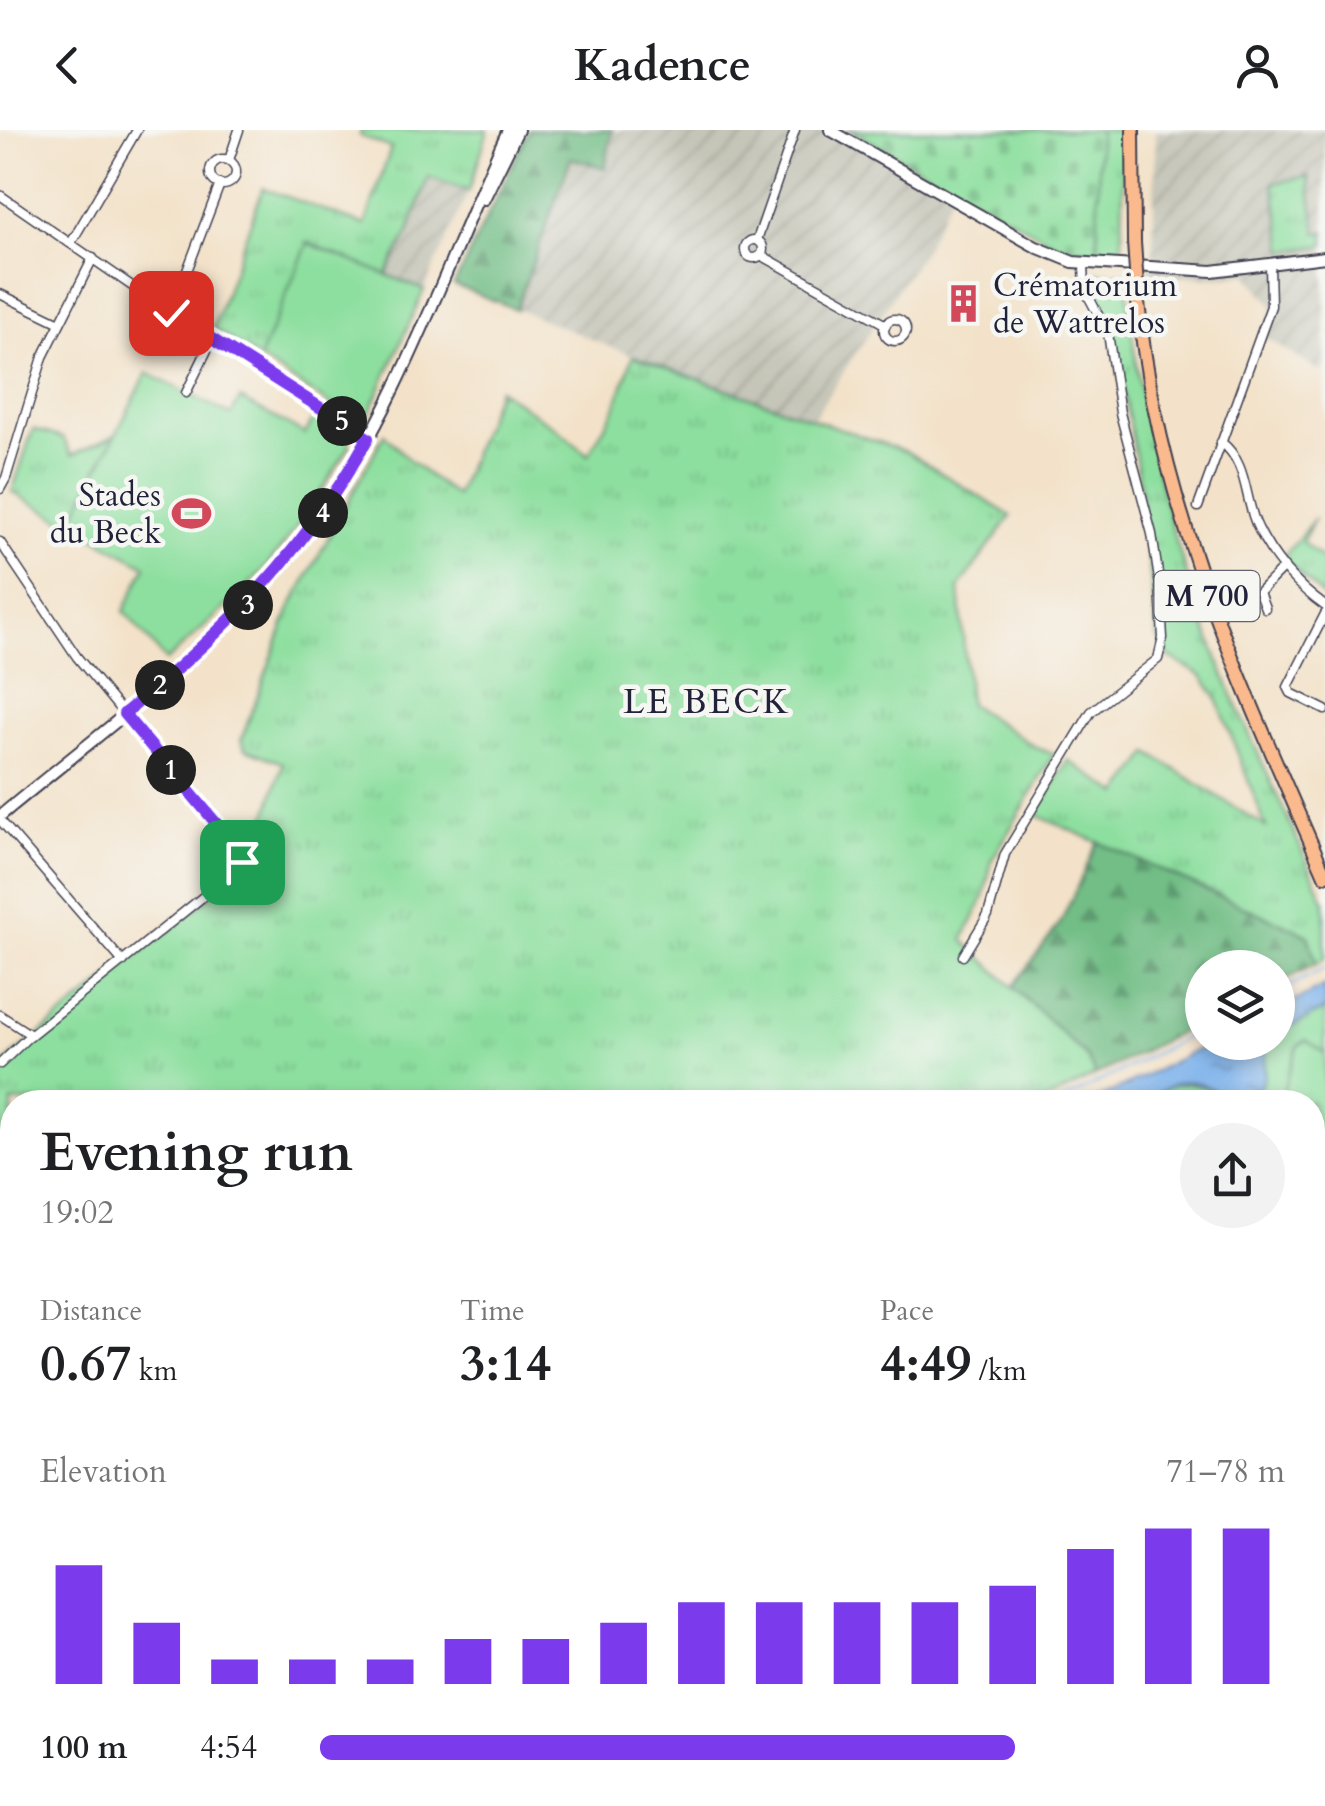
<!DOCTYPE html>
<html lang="en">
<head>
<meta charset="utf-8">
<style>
  :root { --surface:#fff; --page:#f2f2f2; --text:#202124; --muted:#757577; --accent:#7c3aed }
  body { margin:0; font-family:Cardo,serif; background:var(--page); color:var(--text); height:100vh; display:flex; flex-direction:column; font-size:38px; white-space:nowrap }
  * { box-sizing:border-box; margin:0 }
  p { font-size:32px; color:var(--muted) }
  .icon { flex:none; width:55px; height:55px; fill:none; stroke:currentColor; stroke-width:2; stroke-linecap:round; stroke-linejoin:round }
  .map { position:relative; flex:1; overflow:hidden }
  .panel { position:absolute; left:0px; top:960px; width:1325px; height:718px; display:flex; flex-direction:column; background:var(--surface); border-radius:40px 40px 0 0; box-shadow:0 5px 15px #0003 }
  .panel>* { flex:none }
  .tools { position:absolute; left:1185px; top:820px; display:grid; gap:20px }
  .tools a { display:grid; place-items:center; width:110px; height:110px; border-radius:50%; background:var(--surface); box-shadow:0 5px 15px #0003; font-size:50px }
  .pin { position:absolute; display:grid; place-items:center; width:85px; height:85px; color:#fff; margin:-42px; border-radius:20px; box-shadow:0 5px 15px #0006 }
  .km { position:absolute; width:50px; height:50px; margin:-25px; border-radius:50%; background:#222; color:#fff; font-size:28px; line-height:50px; text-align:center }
  .round { display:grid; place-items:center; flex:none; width:105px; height:105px; border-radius:52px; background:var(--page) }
  .head { display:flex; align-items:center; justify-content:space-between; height:170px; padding:0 40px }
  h1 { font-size:55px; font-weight:600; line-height:75px }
  .stats { display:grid; grid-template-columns:repeat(3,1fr); gap:15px; height:170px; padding:10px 40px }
  .stats div { display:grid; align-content:center }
  .stats b { font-size:50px; font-weight:600 }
  .stats small { font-size:28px; font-weight:400 }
  .stats p { font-size:28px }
  .chart { height:280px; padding:20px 40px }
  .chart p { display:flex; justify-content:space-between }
  .chart svg { width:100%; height:180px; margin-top:10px; stroke:var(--accent); stroke-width:6 }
  ul { padding:0 40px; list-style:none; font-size:32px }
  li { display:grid; grid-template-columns:160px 120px 1fr; align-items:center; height:75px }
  li i { height:25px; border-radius:12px; background:var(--accent) }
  header { display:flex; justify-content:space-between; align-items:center; height:130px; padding:0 40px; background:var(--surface); font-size:45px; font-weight:600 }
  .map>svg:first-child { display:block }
  .built { fill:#e2dcba }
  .industrial { fill:url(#industrial-furrows) }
  .grass { fill:url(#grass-tufts); stroke:#58806d; stroke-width:2.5 }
  .forest { fill:url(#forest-firs); stroke:#4a7060; stroke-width:2.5 }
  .cemetery { fill:url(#cemetery-stones); stroke:#58806d; stroke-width:2.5 }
  .garden { fill:#8ddf9f; stroke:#58806d; stroke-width:2.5 }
  .water { fill:url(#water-ripples); stroke:#506a93; stroke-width:2.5 }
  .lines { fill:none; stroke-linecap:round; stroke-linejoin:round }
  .stream { stroke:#7eb2eb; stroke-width:2.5 }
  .minor-casing { stroke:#413f50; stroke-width:11 }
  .tertiary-casing { stroke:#413f50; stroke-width:14 }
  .primary-casing { stroke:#413f50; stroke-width:16 }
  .trunk-casing { stroke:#413f50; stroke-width:16 }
  .minor { stroke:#fff; stroke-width:8 }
  .tertiary { stroke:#fff; stroke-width:10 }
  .primary { stroke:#fbba8d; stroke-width:12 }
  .trunk { stroke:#fbba8d; stroke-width:12 }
  .trunk-bridge-casing { stroke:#413f50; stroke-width:16; stroke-linecap:butt }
  .trunk-bridge { stroke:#fbba8d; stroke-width:12 }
  .route-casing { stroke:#fff; stroke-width:20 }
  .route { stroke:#7c3aed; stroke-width:12 }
  .labels { text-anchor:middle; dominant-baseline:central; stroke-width:9; stroke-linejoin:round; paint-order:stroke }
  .shield { fill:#f6f6f2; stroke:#626272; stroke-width:2.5 }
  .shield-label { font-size:30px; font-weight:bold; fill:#22223b }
  .poi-label { font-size:32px; fill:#22223b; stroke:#f6f6f2; text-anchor:start }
  .neighbourhood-label { font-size:35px; letter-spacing:2.5px; fill:#22223b; stroke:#f6f6f2 }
</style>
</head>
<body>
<header><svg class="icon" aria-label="back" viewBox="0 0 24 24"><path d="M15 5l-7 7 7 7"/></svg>Kadence<svg class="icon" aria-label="person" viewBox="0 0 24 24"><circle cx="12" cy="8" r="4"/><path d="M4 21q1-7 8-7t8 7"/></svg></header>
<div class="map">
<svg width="1325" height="1676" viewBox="0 0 1325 1676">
  <defs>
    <pattern id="industrial-furrows" width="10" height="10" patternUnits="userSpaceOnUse" patternTransform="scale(2.5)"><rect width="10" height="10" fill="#c5c5b8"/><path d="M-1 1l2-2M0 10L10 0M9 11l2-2" fill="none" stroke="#a9a99f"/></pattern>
    <pattern id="grass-tufts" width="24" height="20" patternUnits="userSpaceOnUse" patternTransform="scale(2.5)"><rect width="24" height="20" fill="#8ddf9f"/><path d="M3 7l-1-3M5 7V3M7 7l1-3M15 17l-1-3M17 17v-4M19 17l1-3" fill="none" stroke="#79bf8a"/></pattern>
    <pattern id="forest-firs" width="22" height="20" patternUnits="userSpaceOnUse" patternTransform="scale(2.5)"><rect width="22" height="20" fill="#72be86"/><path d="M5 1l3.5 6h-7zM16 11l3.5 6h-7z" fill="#5d9a6f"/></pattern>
    <pattern id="cemetery-stones" width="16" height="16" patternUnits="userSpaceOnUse" patternTransform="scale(2.5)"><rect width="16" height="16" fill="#8ddf9f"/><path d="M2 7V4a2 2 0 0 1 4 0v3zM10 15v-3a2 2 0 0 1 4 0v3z" fill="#79bf8a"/></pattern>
    <pattern id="water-ripples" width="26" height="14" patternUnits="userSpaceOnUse" patternTransform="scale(2.5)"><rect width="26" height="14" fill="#7eb2eb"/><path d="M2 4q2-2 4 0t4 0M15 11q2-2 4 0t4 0" fill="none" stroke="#6790c0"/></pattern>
  </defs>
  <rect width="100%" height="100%" fill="#f6f6f2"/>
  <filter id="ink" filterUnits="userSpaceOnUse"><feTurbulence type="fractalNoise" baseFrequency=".01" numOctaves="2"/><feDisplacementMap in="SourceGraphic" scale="20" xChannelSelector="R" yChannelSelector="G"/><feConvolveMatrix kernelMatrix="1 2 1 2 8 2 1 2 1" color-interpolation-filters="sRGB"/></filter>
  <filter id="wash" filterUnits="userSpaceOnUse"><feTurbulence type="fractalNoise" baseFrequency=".0048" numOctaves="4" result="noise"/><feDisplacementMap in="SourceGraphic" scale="40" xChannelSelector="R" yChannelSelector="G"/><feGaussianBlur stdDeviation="2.25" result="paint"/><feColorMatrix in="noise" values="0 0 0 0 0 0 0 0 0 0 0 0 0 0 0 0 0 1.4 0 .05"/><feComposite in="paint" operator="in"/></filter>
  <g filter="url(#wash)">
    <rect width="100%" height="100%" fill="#f3e2c9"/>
    <!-- built -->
    <path class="built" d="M12,1517V1665H347L335,1676H0V1569Z"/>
    <!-- industrial -->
    <path class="industrial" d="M612,0H851L954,59L923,121L813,288L633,226L517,179L571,27L605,38Z
      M1156,0H1325V236L1321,242L1263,206L1274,177L1247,144L1223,148L1146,145L1153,123Z
      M428,46L469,61L424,160L386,145L409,102Z
      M0,1172L12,1177V1333L0,1336Z"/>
    <!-- grass -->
    <path class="grass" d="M361,0H488L469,61L428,47L409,102L386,145L308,114L259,229L213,198L263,58L365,95L391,18L360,6Z
      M1099,0H1124L1122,122L1097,119Z
      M1308,46L1317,103L1325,102V115L1285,121L1273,53Z
      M1094,143L1126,144C1134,245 1154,346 1186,442C1222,554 1278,664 1325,772V829L1316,834L1308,805L1036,685L1068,630L1119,664L1149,623L1266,697L1216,566L1202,546L1167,526L1157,505L1138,340L1112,202C1106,180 1085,167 1091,144Z
      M633,226L907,322L1011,386L959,458L969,574L1037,618L1054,624L992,730L984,767L963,810L1085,925L1096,945L1043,972H12V1103L0,1100V941L11,927L250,735L262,716L261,704L283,633L245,619L241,611L289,481L384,304L411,332L456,366L498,259L556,298L588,325L616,276Z
      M33,299L63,308L72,325L115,305L73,389L75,397L12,362Z
      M1315,388L1302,412L1325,431V468L1283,428Z
      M1325,879V923L1306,910L1298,916L1279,972H1137C1184,950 1184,946 1232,970L1265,924L1267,913L1278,912V903Z
      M1325,1113V1215L1313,1218V1123Z
      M347,1665H437L433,1676H335Z"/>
    <!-- forest -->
    <path class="forest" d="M529,0H612L605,38L571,28L516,179L454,155Z
      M1098,712L1308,805L1316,834L1278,853V838H1202V891L1096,945L1085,925L1013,857L1061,792Z"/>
    <!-- cemetery -->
    <path class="cemetery" d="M851,0H1099L1097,122L1061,116L1045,108Z"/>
    <!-- garden -->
    <path class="garden" d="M308,113L424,160L369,284L353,289L259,229Z
      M147,243L231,285L240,269L305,304L317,283L346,304L350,316C323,358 297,401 264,439C234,472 199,501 166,531L124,481L146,436L75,397L73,389Z
      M1306,910L1325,923V1006L1313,1014L1312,972H1279L1298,916Z"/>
    <!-- water -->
    <path class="water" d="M1325,856V879L1278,903V880Z
      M1213,912L1267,913C1262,931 1271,949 1254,963C1234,979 1217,958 1197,953C1175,947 1159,966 1139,972C1126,976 1107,973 1092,972Z"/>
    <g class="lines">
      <!-- stream -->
      <path class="stream" d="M1278,862L1325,838
        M1060,972L1202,899"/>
    </g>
  </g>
  <g filter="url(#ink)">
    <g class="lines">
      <defs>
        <path id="minor" d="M210 42a13 13 0 1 1 26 0a13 13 0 1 1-26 0Z
          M229,30L239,0
          M0,65L171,183L369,308
          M745 119a9 9 0 1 1 18 0a9 9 0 1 1-18 0Z
          M757,110L795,0
          M71,113L137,0
          M761,125L886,195
          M0,164L60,193
          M171,183L220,54
          M884 200a11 11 0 1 1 22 0a11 11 0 1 1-22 0Z
          M186,263L212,210
          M1221,312C1249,333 1244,372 1258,398C1273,429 1297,456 1325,476
          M0,359L6,348L43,227L93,128
          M1198,377L1271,176L1270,135
          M0,412L77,527L243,729L235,741L26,909L0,934
          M1265,478L1259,462L1284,437
          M1325,484L1288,557L1291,563L1325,580
          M0,690L123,832
          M963,826L988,785L1005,724L1091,582L1158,529L1163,508L1160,456L1152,404L1120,283L1108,203L1085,160L1084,134
          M0,885L31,905
          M0,1108L12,1113
          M1312,1116L1325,1107
          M0,1148L12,1124
          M0,1163L12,1168
          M0,1493H12
          M519,1676L524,1665"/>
        <path id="tertiary" d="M830,0L1036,117L1073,132L1212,141L1325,127
          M484,69L518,0
          M0,686C110,594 230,511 315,394C401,275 447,132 508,0
          M1312,1352L1325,1359"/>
        <path id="primary" d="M0,1405L12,1402
          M295,1665L305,1676"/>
        <path id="trunk" d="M1133,0L1134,112
          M1138,172C1159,381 1243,555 1325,745
          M1312,1226L1325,1223"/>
      </defs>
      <!-- minor casing -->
      <use href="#minor" class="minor-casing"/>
      <!-- tertiary casing -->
      <use href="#tertiary" class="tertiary-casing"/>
      <!-- primary casing -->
      <use href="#primary" class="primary-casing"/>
      <!-- trunk casing -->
      <use href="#trunk" class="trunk-casing"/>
      <!-- minor -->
      <use href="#minor" class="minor"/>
      <!-- tertiary -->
      <use href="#tertiary" class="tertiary"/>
      <!-- primary -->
      <use href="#primary" class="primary"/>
      <!-- trunk -->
      <use href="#trunk" class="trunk"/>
      <defs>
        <path id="trunk-bridge" d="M1134,112L1138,172"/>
      </defs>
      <!-- trunk-bridge casing -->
      <use href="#trunk-bridge" class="trunk-bridge-casing"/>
      <!-- trunk-bridge -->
      <use href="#trunk-bridge" class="trunk-bridge"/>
    </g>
  </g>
  <g class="lines" filter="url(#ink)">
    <defs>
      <path id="route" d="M171,183L368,308C302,426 227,499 124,584L237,718L242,732"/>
    </defs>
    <!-- route casing -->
    <use href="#route" class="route-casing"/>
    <!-- route -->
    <use href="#route" class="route"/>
  </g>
  <!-- icons -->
  <defs>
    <symbol id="building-bare" viewBox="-9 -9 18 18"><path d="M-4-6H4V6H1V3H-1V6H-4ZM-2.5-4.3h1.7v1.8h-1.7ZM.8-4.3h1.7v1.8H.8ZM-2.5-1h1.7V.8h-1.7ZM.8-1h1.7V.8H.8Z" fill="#d1495b" stroke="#f6f6f2" stroke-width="2.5" paint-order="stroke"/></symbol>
    <symbol id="stadium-bare" viewBox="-9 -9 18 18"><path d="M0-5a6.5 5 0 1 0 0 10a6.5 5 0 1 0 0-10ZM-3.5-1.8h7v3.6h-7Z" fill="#d1495b" stroke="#f6f6f2" stroke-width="2.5" paint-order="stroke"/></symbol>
  </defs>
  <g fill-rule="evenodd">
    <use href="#building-bare" x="936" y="146" width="55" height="55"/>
    <use href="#stadium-bare" x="164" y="356" width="55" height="55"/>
  </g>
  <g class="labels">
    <!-- shield labels -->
    <rect class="shield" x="1154.5" y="441" width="105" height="50" rx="8"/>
    <g class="shield-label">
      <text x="1207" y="466">M 700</text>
    </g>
    <!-- poi labels -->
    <g class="poi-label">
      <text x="993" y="156">Crématorium<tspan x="993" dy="37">de Wattrelos</tspan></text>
      <text x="161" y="366" text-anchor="end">Stades<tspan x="161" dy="37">du Beck</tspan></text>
    </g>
    <!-- neighbourhood labels -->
    <g class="neighbourhood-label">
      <text x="707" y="572">LE BECK</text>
    </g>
  </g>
</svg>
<div class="tools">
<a><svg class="icon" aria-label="layers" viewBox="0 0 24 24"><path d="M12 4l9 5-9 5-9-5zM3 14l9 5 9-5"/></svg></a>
</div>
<div class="pin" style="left:242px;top:732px;background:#1e9e55"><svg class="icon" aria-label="arrive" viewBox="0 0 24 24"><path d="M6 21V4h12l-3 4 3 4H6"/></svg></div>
<div class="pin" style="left:171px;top:183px;background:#d93025"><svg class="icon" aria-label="check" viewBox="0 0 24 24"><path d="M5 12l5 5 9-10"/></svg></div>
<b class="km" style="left:171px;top:640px">1</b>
<b class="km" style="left:160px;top:555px">2</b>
<b class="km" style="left:248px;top:475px">3</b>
<b class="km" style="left:323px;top:383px">4</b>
<b class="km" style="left:342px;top:291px">5</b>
<section class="panel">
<div class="head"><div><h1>Evening run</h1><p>19:02</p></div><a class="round"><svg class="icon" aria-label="share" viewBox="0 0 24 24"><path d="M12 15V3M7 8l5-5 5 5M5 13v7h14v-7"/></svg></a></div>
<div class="stats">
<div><p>Distance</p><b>0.67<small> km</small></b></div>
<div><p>Time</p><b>3:14</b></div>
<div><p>Pace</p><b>4:49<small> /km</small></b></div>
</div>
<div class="chart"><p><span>Elevation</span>71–78 m</p>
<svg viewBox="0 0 160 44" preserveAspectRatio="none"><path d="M5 44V15M15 44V29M25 44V38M35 44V38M45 44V38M55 44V33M65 44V33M75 44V29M85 44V24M95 44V24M105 44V24M115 44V24M125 44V20M135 44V11M145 44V6M155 44V6"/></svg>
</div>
<ul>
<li><b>100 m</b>4:54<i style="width:72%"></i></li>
</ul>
</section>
</div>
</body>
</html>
